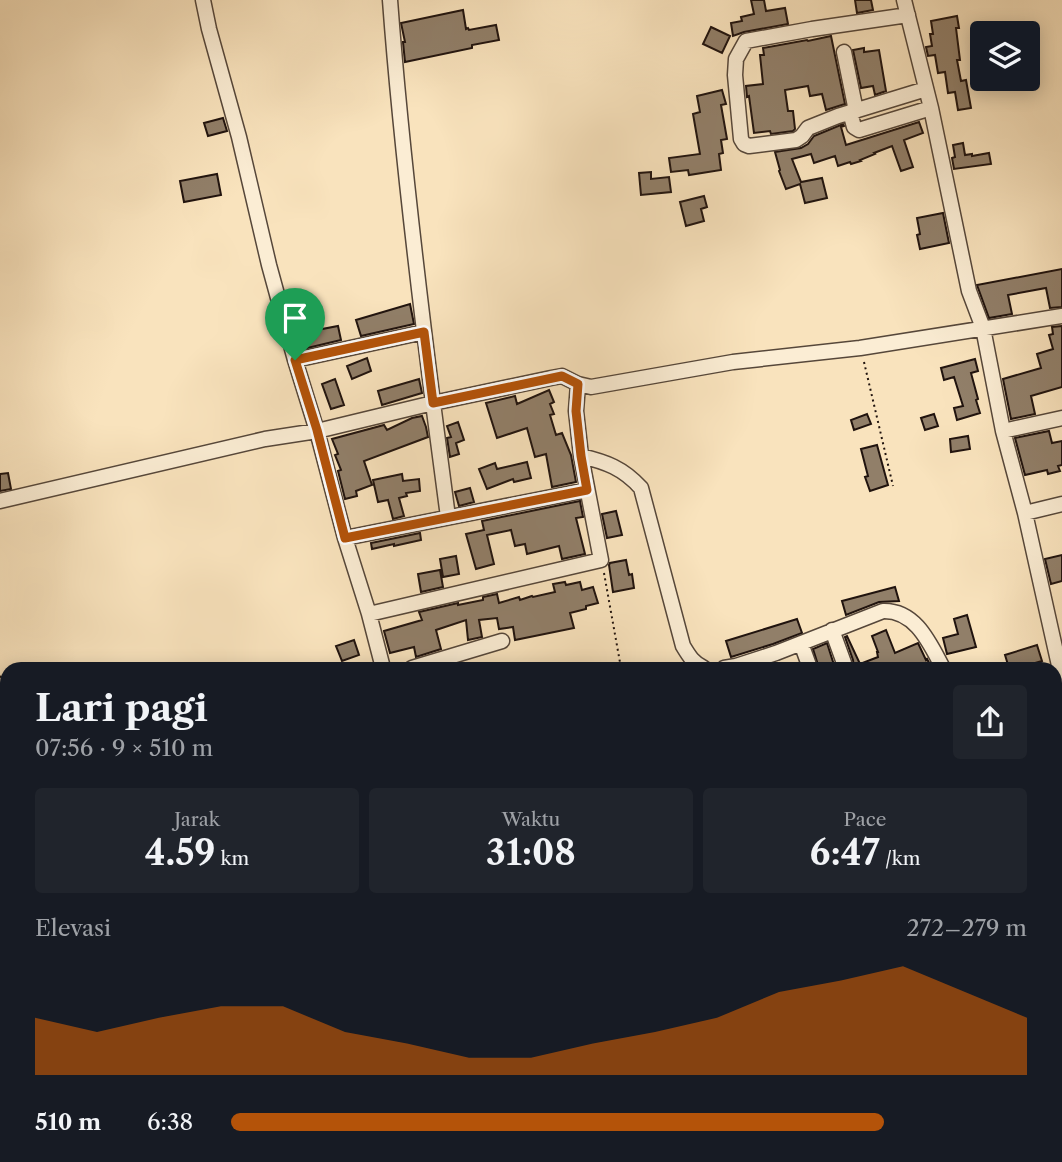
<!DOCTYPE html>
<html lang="id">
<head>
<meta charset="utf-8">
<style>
  :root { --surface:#171b24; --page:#20242c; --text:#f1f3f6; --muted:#9ea1a6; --accent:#b45309 }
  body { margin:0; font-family:"Libre Caslon Text",serif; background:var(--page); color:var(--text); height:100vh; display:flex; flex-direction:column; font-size:26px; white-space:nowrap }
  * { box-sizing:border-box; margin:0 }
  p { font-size:23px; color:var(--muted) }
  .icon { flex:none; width:38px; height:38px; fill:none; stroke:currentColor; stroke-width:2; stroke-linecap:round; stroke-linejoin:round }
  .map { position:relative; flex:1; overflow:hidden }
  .side { position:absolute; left:0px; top:662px; width:1062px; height:500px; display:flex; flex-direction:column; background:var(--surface); border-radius:21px 21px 0 0; box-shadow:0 4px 18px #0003 }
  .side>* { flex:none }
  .tools { position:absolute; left:970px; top:21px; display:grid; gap:14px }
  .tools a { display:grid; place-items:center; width:70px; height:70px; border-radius:7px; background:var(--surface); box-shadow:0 4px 18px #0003; font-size:35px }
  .pin { position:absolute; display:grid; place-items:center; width:60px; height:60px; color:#fff; margin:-72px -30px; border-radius:50% 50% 50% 0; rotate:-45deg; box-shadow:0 0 7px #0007 }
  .pin .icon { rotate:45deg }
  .round { display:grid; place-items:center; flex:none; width:74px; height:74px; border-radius:7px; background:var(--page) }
  .overview { display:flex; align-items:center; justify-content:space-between; height:119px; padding:0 35px }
  h1 { font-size:38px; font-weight:700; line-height:52px }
  .figures { display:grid; grid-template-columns:repeat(3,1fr); gap:10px; height:119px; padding:7px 35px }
  .figures div { display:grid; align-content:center; border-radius:7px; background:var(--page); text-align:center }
  .figures b { font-size:35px; font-weight:700 }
  .figures small { font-size:19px; font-weight:400 }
  .figures p { font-size:19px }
  .chart { height:196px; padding:14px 35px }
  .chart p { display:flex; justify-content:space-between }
  .chart svg { width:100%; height:126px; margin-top:7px; fill:var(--accent); opacity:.7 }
  ul { padding:0 35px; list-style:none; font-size:23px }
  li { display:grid; grid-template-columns:112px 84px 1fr; align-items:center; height:52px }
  li i { height:18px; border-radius:9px; background:var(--accent) }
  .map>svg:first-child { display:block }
  .building { fill:#917f69; stroke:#20130e; stroke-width:2 }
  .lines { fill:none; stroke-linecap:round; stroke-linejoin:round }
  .lane-casing { stroke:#56473a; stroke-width:10 }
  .street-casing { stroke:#56473a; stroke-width:17 }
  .path { stroke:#20130e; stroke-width:2; stroke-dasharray:2 3.5; stroke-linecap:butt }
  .lane { stroke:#fbedd4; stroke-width:7 }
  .street { stroke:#fbedd4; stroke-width:14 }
  .route-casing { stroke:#fff; stroke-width:14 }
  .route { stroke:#b45309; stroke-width:9 }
</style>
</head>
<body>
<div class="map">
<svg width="1062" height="1162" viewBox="0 0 1062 1162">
  <rect width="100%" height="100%" fill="#f9e3bd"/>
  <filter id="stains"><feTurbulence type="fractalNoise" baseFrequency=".00286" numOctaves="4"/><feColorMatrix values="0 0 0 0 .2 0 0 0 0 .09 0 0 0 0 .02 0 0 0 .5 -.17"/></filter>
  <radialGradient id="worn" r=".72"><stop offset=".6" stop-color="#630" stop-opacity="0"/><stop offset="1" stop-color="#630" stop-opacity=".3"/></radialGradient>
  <!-- building -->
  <path class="building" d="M751,0H764L766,11L785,8L788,24L744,32L733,36L731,23L742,21L741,17L754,14Z
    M855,0H871L873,10L857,13Z
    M463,10L466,29L468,28L469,30L496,25L499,40L472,45V48L405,62L403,42H405L401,23Z
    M957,16L959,28H956L960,60H957L961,81L966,80L971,108L958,110L955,92L948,93L945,72L938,73L935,55L928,56L926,47L932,46L930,34H933L931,21Z
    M711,27L730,36L722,53L703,44Z
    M831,36L845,104L826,110L822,94L810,96L808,86L785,90L788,111H793L795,129L793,131L771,134L770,131L754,133L749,96L747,97L746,86L763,84L760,55H764L763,48L807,40L808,41Z
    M864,48V52L879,50L886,91L875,95L873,86L861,88L853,50Z
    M722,90L726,104L721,105L727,139L721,140L723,153L719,154L721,170L689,175L688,170L671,172L669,158L700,154L693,114L700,112L697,96Z
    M223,118L227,131L208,136L204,123Z
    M919,122L923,133L904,140L913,167L901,171L892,146L874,153L875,154L860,160L861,161L851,164L850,162L838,166L835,156L814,163L811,154L792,159L801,182L822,178L827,198L805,203L800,184L786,189L779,171L780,170L775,152L801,148L808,144L814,136L843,124L844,126L841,127L846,145Z
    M963,143L965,155L972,154V156L989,153L991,164L954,169L952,158L955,157L953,145Z
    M651,172V179L669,177L671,192L641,195L639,173Z
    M217,174L221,195L184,202L180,181Z
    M704,196L707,207L701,209L704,221L686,226L680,202Z
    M943,213L949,243L920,249L917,235L920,234L917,218Z
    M1062,269V307L1050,308L1046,288L1008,295L1012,314L989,318L977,285Z
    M410,304L414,324L361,336L356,320Z
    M321,326L322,329L338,326L341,340L303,349L298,332Z
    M1062,326V387L1031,396L1035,414L1011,419L1003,379L1041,368L1037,354L1053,349L1049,335L1053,334L1052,327Z
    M367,358L371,371L352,379L347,366Z
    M975,359L978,371L971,373L978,399L976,400L980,413L957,420L954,408L963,406L954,377L944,380L941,368Z
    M335,379L344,405L331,409L322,384Z
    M419,379L422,393L382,405L378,391Z
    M549,390L554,402L550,404L554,414L550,415L556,435L562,433L571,455L576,482L552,487L546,454L535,457L527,428L497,438L486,403L515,396L517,404Z
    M867,414L871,424L854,430L851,420Z
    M934,414L938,426L925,430L921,418Z
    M422,416L426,427L428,437L364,461L372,485L356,491L357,496L345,499L338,471L341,470L335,455L338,454L332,439L384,425L387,430L412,418Z
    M458,422L464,440L456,443L459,454L450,457L447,438L451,437L447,426Z
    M1049,431L1052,443L1062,441V465L1058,466L1060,471L1048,474L1047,470L1025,475L1015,438Z
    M968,436L970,449L951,452L950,439Z
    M877,445L888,485L870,491L865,477L868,476L861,449Z
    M527,462L531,478L514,482L513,479L487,489L479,469L495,463L497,469Z
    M8,473L11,489L0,491V474Z
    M402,474L403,481L419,479L420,491L406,493L407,496L399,498L404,516L393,519L388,500L378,502L373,480Z
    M470,488L474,502L459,506L455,492Z
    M580,501L583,517L576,518L585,554L562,559L559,546L527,554L525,544L515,546L511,530L487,535L494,564L476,569L466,534L484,530L482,521Z
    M616,511L622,535L607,538L602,514Z
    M420,533L421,540L394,546V544L372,549L371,543Z
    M1062,555V581L1051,584L1045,559Z
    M456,556L459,574L443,577L440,559Z
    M626,560L629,575L632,574L634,588L613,592L609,565L610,563Z
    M440,570L443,587L421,592L418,574Z
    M565,582L566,585L580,582L582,590L593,587L598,603L586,606V609L570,613L574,628L515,640L513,627L499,629L497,618L479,620L482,637L468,640L466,620L436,630L441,649L416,657L414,647L390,653L384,631L422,620L419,612L458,603V605L483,600V597L497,594L499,603L519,597L520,600L532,596L533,597L555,592L553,584Z
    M895,587L899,601L879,602L846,615L842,601Z
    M967,615L976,647L947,654L943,638L958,634L954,619Z
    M797,619L802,633L773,644L731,657L726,641Z
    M886,630L895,653L918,643L926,660L927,659L932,668H854L853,660L845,637L847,636L860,664L878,657L877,652H878L872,636Z
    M354,640L359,655L342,661L336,646Z
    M827,643L834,665V668H819L813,649Z
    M1037,645L1042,661L1018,668H1009L1005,655Z"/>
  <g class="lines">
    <defs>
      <path id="lane" d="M1055,794L1062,793"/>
      <path id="street" d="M203,0L209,29L239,137L269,265L295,360L317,431L345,538L369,614L383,668
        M904,0L931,108L969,291L983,328L1003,431L1025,513L1062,679
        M908,15L812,29L746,41L736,59L735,75L741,139L744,144L749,146L796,140L802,136L808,128L838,116L926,89
        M844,52L856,111
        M850,112L854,127L859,130L931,108
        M295,360L424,332
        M1003,431L1062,418
        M581,456C606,462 623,468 641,488L683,646C689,656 693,663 704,668
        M0,501L265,439L317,431L433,403C416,269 400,135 390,0
        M1025,513L1062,504
        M448,517L433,403L551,378L562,376L578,384L591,387L733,362L860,348L1062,316
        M345,538L587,490
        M369,614L601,560L581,456L576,411L578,384
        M832,630L844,663V668
        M801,643L810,668
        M412,668L502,641
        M724,668L736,666L776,653L883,611C916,610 930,644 943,668
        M1055,905L1062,920
        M1055,943L1062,939
        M1055,1130L1062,1147
        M512,1155L513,1162
        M801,1155L802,1162
        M959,1155L960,1162"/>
    </defs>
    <!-- lane casing -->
    <use href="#lane" class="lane-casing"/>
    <!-- street casing -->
    <use href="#street" class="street-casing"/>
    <!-- path -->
    <path class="path" d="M864,362L893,486
      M604,573L621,668
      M0,676L7,684
      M230,1155L232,1162
      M423,1162L437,1155"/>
    <!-- lane -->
    <use href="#lane" class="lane"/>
    <!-- street -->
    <use href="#street" class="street"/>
  </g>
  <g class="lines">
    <defs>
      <path id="route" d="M424,332L433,403L562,376L578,384L576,411L581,456L587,490L345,538L317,430L295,360Z"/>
    </defs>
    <!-- route casing -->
    <use href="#route" class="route-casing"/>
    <!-- route -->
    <use href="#route" class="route"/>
  </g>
  <rect width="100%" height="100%" filter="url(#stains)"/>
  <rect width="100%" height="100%" fill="url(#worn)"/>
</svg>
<div class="tools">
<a><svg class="icon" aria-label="layers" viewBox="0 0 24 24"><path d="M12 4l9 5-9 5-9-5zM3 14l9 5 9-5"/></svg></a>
</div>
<div class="pin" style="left:295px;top:360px;background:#1e9e55"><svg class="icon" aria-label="arrive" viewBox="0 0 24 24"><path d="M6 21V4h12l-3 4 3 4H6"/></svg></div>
<section class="side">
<div class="overview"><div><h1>Lari pagi</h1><p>07:56 · 9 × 510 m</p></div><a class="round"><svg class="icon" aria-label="share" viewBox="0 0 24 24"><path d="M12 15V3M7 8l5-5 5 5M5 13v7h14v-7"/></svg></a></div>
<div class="figures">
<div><p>Jarak</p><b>4.59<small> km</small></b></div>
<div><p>Waktu</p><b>31:08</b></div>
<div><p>Pace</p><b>6:47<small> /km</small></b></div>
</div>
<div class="chart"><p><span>Elevasi</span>272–279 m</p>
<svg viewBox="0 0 160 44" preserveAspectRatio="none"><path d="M0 44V24L10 29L20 24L30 20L40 20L50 29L60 33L70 38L80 38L90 33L100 29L110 24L120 15L130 11L140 6L150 15L160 24V44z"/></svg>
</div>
<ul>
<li><b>510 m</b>6:38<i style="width:82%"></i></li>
</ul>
</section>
</div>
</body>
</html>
